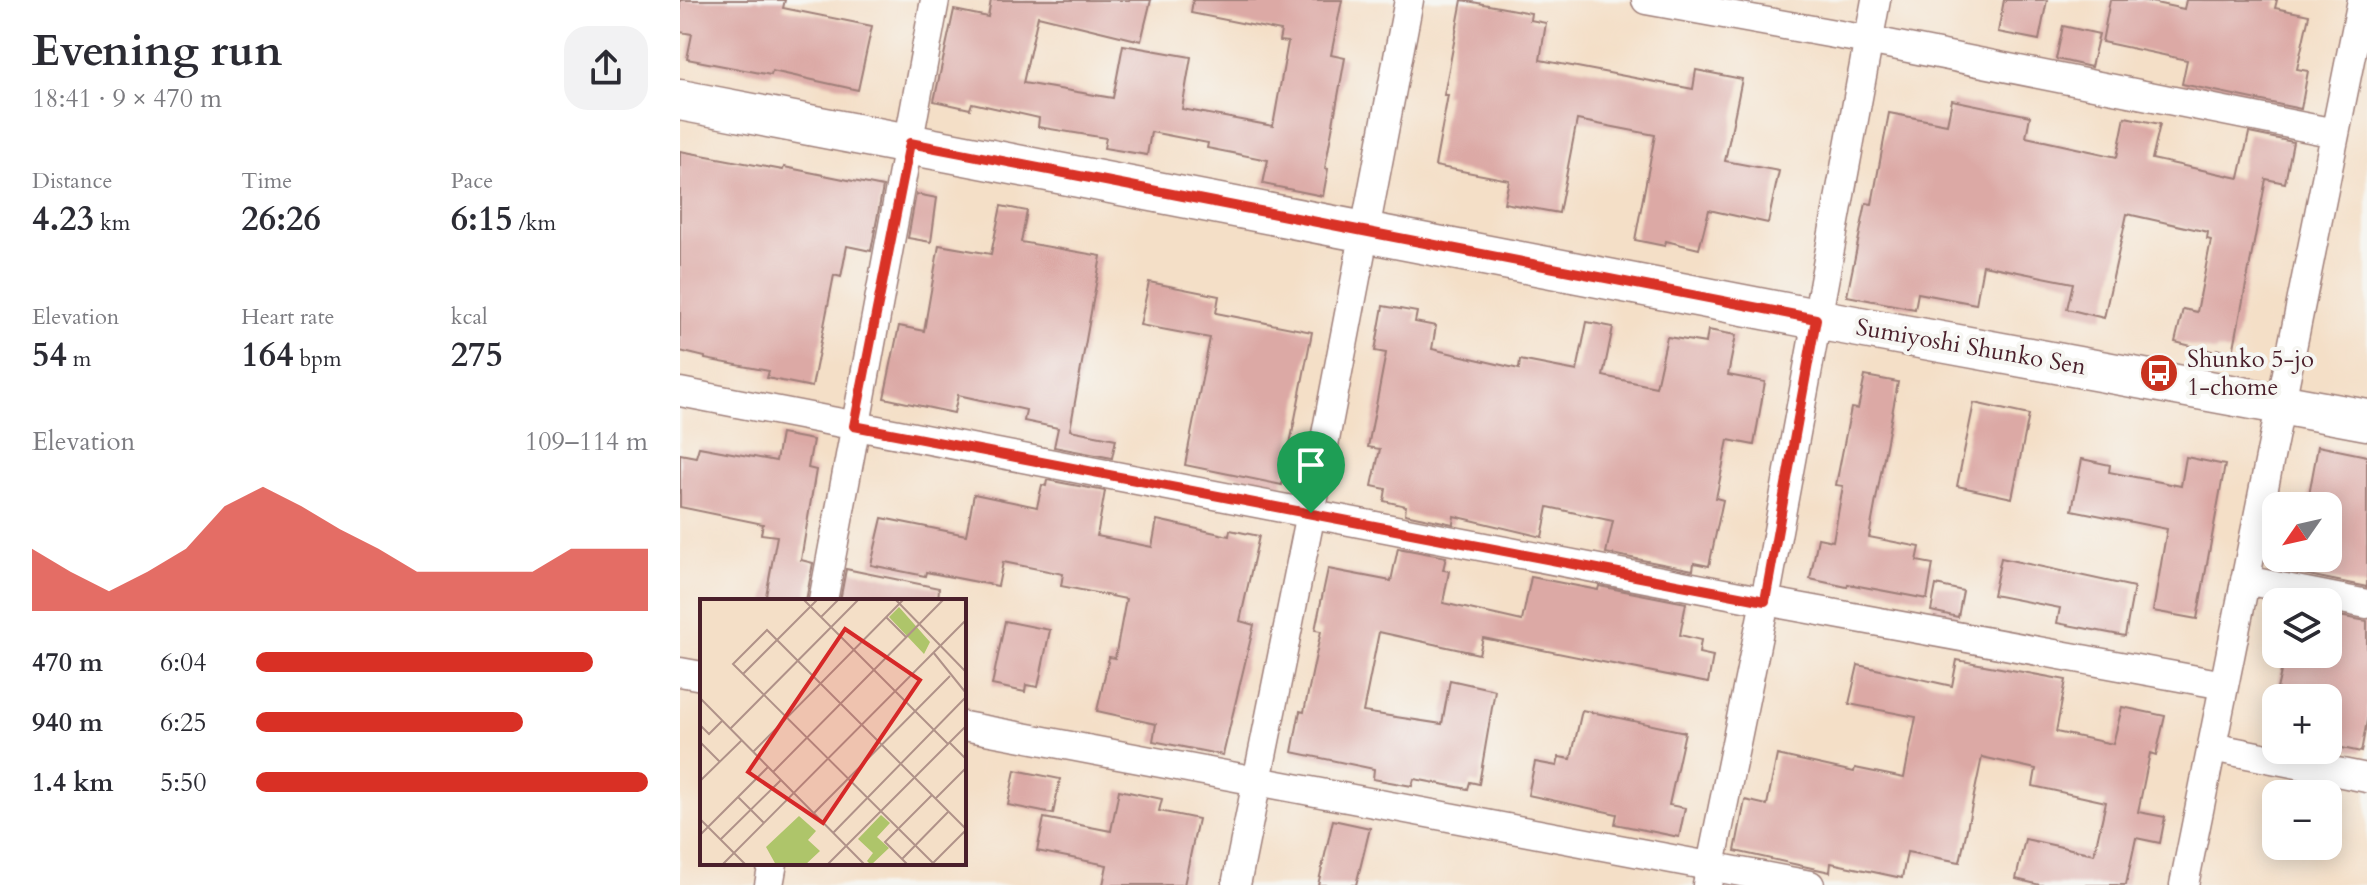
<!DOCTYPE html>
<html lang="en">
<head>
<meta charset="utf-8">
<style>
  :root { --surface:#fff; --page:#f2f2f3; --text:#2b2b33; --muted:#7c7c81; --accent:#d93025 }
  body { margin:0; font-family:Cardo,serif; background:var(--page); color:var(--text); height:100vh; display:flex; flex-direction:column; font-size:30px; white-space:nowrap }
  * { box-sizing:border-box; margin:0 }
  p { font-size:26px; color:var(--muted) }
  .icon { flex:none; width:44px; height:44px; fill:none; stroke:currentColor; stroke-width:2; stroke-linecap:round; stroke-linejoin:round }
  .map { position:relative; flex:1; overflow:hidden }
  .side { display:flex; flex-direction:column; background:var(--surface); width:680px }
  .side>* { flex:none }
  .needle { width:52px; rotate:236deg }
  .tools { position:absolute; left:1582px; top:492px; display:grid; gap:16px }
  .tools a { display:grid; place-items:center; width:80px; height:80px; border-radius:16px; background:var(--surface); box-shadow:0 4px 20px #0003; font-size:40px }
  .pin { position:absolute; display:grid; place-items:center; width:68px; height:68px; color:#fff; margin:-82px -34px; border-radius:50% 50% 50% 0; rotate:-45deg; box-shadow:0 0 8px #0007 }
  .pin .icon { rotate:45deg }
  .round { display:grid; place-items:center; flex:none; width:84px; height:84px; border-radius:24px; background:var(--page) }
  .overview { display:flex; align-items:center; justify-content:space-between; height:136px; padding:0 32px }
  h1 { font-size:44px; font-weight:800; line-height:60px }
  .figures { display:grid; grid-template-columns:repeat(3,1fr); gap:12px; height:136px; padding:8px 32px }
  .figures div { display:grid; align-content:center }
  .figures b { font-size:34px; font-weight:800 }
  .figures small { font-size:22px; font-weight:400 }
  .figures p { font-size:22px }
  .chart { height:224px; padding:16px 32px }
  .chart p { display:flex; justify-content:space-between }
  .chart svg { width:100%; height:144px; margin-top:8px; fill:var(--accent); opacity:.7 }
  ul { padding:0 32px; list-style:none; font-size:26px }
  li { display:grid; grid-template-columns:128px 96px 1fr; align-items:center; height:60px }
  li i { height:20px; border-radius:10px; background:var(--accent) }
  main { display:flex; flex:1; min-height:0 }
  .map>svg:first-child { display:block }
  .building { fill:#dca9a5 }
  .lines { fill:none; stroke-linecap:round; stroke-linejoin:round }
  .street-casing { stroke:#9f7f79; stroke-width:31 }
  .secondary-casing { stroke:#9f7f79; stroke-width:43 }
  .street { stroke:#fff; stroke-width:28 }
  .secondary { stroke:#fff; stroke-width:40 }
  .route-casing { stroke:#fff; stroke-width:16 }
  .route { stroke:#d93025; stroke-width:10 }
  .labels { text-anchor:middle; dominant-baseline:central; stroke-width:8; stroke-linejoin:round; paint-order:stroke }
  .street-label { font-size:24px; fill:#4a1f2b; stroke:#f6f6f2 }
  .poi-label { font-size:24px; fill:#4a1f2b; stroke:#f6f6f2; text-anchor:start }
  .inset-road { fill:none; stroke:#b09289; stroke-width:2 }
  .view { fill:#d62828; fill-opacity:0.15; stroke:#d62828; stroke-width:4 }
  .inset-edge { fill:none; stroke:#4a1f2b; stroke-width:4 }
</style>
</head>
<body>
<main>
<section class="side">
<div class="overview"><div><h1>Evening run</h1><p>18:41 · 9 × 470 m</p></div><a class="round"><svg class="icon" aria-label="share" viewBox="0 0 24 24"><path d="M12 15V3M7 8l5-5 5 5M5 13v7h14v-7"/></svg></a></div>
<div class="figures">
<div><p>Distance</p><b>4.23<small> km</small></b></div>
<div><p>Time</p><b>26:26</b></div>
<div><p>Pace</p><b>6:15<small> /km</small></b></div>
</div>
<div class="figures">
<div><p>Elevation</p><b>54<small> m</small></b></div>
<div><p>Heart rate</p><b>164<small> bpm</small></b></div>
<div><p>kcal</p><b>275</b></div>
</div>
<div class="chart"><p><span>Elevation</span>109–114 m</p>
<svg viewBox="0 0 160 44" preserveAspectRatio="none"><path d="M0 44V25L10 32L20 38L30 32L40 25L50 12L60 6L70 12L80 19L90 25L100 32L110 32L120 32L130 32L140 25L150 25L160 25V44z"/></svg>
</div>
<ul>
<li><b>470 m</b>6:04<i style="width:86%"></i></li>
<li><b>940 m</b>6:25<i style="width:68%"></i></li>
<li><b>1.4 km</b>5:50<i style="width:100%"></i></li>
</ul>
</section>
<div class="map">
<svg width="1687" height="885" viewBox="0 0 1687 885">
  <rect width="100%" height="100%" fill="#f6f6f2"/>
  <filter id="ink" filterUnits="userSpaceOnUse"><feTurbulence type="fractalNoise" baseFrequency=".0125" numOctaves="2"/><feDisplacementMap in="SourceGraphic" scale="16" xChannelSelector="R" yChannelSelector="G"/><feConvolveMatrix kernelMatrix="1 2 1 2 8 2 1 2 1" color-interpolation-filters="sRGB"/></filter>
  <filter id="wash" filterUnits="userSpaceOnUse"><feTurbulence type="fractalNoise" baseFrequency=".006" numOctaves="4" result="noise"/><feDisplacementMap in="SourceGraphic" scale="32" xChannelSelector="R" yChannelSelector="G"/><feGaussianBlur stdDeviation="1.8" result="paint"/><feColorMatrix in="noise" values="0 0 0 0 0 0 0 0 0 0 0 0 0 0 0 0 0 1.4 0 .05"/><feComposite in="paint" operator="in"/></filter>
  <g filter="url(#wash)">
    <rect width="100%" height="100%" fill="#f4dfc7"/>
    <g id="blocks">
      <!-- building -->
      <path class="building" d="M0,0H105L103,8L192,26L178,90L92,71L91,75L7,59L12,34L0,32Z
        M311,0H471L461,41L358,16L343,83L433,98L443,45L511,57L502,109L593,126L608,42L599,41L601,31L511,13L513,0H662L651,55L665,58L645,168L648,169L643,196L583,184L588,160L527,148L528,143L471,132L467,155L424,148L426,138L358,127L359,118L292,103L290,109L254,101L274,10L308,17Z
        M782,0L851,13L850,20L866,23L860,60L1013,89L1016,70L1062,79L1045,161L1099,171L1088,223L1029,210L1019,249L986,241L985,246L955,240L975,135L897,120L879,213L824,203L829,180L755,166L768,95H764Z
        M1324,0H1367L1359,40L1318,32Z
        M1430,0H1461L1504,9L1506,0H1597L1595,8L1629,15L1617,69L1628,71L1621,109L1502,84L1507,60L1422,42Z
        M1383,26L1419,34L1411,67L1376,59Z
        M1272,100L1350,116L1346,137L1437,157L1445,117L1480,124L1472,159L1559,178L1569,133L1613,142L1605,183L1586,179L1553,353L1537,349L1536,352L1495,342L1503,309L1517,312L1531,240L1527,239L1528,232L1447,214L1424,318L1387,309L1393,283L1303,265L1296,304L1238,293L1235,309L1167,296L1186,203L1192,204L1209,113L1267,124Z
        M0,151L103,170L104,167L203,187L191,251L167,246L161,277L154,275L132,387L87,378L89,371L25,359V357L0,351Z
        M236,194L257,198L251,242L228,238Z
        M321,206L347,211L341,242L421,256L390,430L436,439L432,458L374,447L378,428L344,421L346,410L278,395L274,413L204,398L219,326L244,331L259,245L311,254Z
        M469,282L539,296L536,313L632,332L602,485L505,465L530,338L460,325Z
        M703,306L737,312L735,322L756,326L752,349L839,369L840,360L897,371L907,322L933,327L923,376L976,387L987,337L1026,343L1028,330L1056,335L1048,375L1085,382L1074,445L1048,440L1036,498L1043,500L1029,566L1014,563L1013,570L926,553L933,521L868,507L862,537L774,516L773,524L725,514L726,506L704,501L706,489L692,486L700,449L688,447L706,353L695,351Z
        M1185,376L1218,382L1189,537L1240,547L1237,561L1253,564L1247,599L1168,584L1167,587L1130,579L1138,538L1153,541L1163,486L1156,485L1171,408L1178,409Z
        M1294,403L1349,415L1332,498L1277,486Z
        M101,434L133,440L128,468L136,470L121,560L133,563L126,601H85L97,536L81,534L83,524L0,507V454L16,457L19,447L96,461Z
        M1638,446L1687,456V587L1619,573L1623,558H1648V504L1628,500Z
        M1506,457L1545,465L1517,619L1473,611L1487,529L1392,510L1402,459L1430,465L1429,472L1501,486Z
        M367,480L425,491L417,536L472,547L477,520L549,536L550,530L579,536L560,621L574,625L543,755L473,741L476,724L417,711L429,657L435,658L446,599L381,586L383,574L323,562L318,586L246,572L245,576L191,565L202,518L286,535L294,494L357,507L362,485L366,486Z
        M718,548L766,557L763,570L769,571L763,603L842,621L851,577L918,590L919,586L1006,603L1000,635L1021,640L1019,653L1033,656L1028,683L803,638L799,654L699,632L683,712L762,724L770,680L815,690L799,784L790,782L788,789L734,779L732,786L693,779L694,769L612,752L620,711L624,712L641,631L635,630L648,569L711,581Z
        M1321,558L1454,587L1445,636L1377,623L1380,608L1313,595Z
        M166,569L259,588L258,601H160Z
        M1256,585L1283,591L1278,617L1251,611Z
        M1648,614L1687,621V720L1681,752L1648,745V698H1595L1605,654H1648Z
        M325,621L370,630L358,687L346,685L345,692L312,685Z
        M1277,660L1386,680L1376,732L1433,744L1442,707L1485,716L1476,755L1470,753L1458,812L1485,817L1480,843L1456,838L1446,885H1360L1336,879L1345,839L1414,854L1426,802L1353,786L1356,769L1302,757L1280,862L1227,852L1222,878L1151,863L1150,872L1055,851L1065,800L1087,805L1097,755L1174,772L1175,768L1224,778L1236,717L1169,704L1178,665L1272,686Z
        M902,710L1005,732L989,805L1005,808L999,837L935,824L937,814L848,795L855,762L877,766L879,757L891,759Z
        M335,770L380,779L373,814L328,805Z
        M439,790L482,799L479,811L518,819L504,885H423L427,865L357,851L364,818L431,831Z
        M653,820L690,828L676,885H638Z"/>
    </g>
  </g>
  <g filter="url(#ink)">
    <use href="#blocks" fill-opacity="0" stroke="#9f7f79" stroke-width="2"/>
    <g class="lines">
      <defs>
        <path id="street" d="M966,0L1188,40L1655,133
          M0,392L1085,601L1544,685
          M1565,580L1687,604
          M143,601L255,0
          M0,672L22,676
          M284,726L1130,885
          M1532,747L1687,778
          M89,885L93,863
          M556,885L631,513L729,0
          M1027,885L1085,601L1196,0
          M1504,885L1682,0"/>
        <path id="secondary" d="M0,100L1136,319L1687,420"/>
      </defs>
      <!-- street casing -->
      <use href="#street" class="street-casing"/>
      <!-- secondary casing -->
      <use href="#secondary" class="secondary-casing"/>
      <!-- street -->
      <use href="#street" class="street"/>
      <!-- secondary -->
      <use href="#secondary" class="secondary"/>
    </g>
  </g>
  <g class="lines" filter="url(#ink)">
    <defs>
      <path id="route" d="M230,143L1136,319L1085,601L174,426Z"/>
    </defs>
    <!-- route casing -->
    <use href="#route" class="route-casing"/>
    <!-- route -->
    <use href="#route" class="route"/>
  </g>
  <!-- icons -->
  <defs>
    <symbol id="bus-disc" viewBox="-11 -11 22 22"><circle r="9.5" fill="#c8321e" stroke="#f6f6f2"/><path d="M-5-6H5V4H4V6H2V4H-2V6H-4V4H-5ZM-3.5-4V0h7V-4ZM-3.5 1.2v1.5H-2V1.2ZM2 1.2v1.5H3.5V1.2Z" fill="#fff"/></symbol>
  </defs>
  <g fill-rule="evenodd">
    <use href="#bus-disc" x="1457" y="351" width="44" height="44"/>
  </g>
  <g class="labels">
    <!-- street labels -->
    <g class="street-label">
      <text transform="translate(1291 347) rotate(10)">Sumiyoshi Shunko Sen</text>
    </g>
    <!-- poi labels -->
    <g class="poi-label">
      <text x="1507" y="359">Shunko 5-jo<tspan x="1507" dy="28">1-chome</tspan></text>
    </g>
  </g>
  <!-- overview -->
  <g transform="translate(20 599)">
    <rect width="266" height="266" fill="#f4dfc7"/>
    <path d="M199,8L230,43L224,55L189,18ZM181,216L190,224L177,238L189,249L171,266L167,262L173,254L158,240ZM99,217L116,232L108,241L120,252L105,266H76L66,248Z" fill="#aec56a"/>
    <path class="inset-road" d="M103,0L248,145M195,0L266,73M121,18L139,0M186,18L206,38M233,53L266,94M43,75L118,0M0,99L165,266M0,126L9,135L22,122M30,130L159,0M0,143L20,163M249,143L266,160M53,153L204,0M73,173L244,0M0,182L42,141M38,198L64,224M235,200L266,169M114,214L250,77M0,220L46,266M133,234L266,98M0,236L68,168M21,240L81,181M202,260L248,213M233,264L33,65L67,31L266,230M233,264L266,231M22,266L266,21M127,266L266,127M208,266L185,243L232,196"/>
    <path class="view" d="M145,30L220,81L123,224L48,173Z"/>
    <rect width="266" height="266" class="inset-edge"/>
  </g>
</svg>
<div class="tools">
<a><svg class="needle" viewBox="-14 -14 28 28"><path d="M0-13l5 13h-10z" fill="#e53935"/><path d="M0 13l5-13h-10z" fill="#7c7c81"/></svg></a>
<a><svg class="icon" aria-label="layers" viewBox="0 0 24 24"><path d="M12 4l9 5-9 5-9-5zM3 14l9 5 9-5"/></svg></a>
<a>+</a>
<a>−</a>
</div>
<div class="pin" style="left:631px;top:513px;background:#1e9e55"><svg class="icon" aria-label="arrive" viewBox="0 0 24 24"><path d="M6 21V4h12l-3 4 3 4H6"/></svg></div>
</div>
</main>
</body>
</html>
